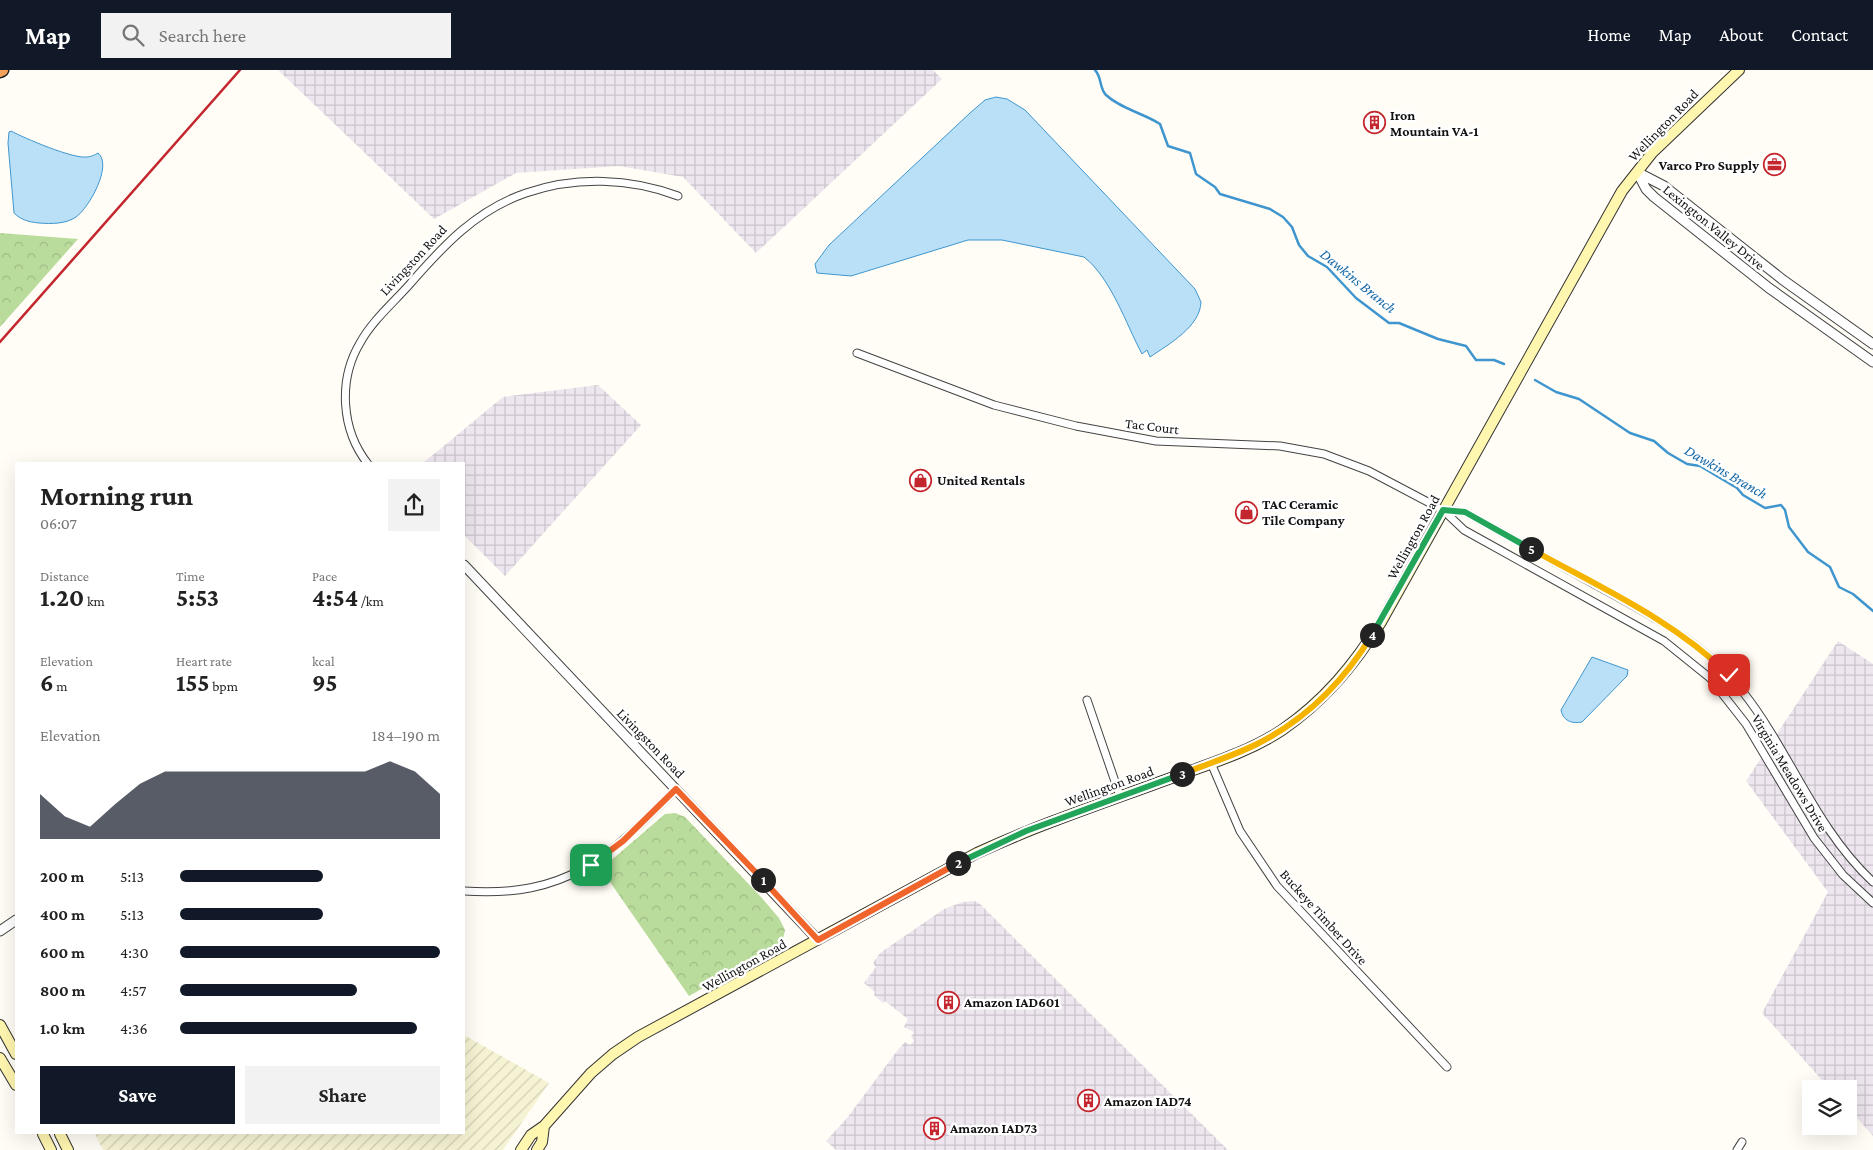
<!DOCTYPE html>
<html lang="en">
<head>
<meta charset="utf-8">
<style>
  :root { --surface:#fff; --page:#f2f2f2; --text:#222; --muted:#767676; --accent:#111827 }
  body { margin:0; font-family:"Crimson Pro",serif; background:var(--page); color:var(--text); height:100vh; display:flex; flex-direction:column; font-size:19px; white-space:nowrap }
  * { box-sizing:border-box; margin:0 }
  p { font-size:16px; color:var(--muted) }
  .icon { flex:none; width:28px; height:28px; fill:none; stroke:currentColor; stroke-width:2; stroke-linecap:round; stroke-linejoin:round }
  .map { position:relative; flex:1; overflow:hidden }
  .drawer { position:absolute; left:15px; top:392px; width:450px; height:672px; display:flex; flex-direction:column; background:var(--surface); border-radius:0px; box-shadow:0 5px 20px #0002 }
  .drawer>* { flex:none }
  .controls { position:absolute; left:1802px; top:1010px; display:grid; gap:10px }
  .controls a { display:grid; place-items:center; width:55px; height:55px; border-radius:0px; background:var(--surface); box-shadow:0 5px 20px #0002; font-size:25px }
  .pin { position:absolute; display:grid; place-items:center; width:42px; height:42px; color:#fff; margin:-21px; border-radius:10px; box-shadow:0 2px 8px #0006 }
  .km { position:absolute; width:25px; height:25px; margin:-12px; border-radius:50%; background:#222; color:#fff; font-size:14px; line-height:25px; text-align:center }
  .round { display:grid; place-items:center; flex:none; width:52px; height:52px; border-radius:0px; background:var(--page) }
  .headline { display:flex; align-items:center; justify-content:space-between; height:85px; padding:0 25px }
  h1 { font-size:28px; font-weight:700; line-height:38px }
  .figures { display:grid; grid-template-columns:repeat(3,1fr); gap:8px; height:85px; padding:5px 25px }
  .figures div { display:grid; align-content:center }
  .figures b { font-size:25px; font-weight:700 }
  .figures small { font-size:14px; font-weight:400 }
  .figures p { font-size:14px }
  .chart { height:140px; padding:10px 25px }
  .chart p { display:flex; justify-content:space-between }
  .chart svg { width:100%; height:90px; margin-top:5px; fill:var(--accent); opacity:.7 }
  .button { display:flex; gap:10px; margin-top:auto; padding:10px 25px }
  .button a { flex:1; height:58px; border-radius:0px; background:var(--accent); color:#fff; font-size:20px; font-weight:700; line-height:58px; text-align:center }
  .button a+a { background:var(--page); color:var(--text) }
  ul { padding:0 25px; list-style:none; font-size:16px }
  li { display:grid; grid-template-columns:80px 60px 1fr; align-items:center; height:38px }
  li i { height:12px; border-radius:6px; background:var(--accent) }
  header { display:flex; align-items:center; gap:30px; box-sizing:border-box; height:70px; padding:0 25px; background:var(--accent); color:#fff }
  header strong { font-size:24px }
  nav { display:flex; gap:28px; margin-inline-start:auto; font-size:18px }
  .search { width:350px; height:45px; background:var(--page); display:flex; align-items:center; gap:12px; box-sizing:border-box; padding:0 18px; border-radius:0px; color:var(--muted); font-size:19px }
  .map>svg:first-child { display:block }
  .industrial { fill:url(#industrial-grid) }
  .farmland { fill:url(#farmland-furrows) }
  .forest { fill:url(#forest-crowns) }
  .water { fill:#b9e0f7; stroke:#3f96cf }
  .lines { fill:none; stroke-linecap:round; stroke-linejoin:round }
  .stream { stroke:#3f96cf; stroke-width:2.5 }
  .minor-casing { stroke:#444; stroke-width:9 }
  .tertiary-casing { stroke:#444; stroke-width:11 }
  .secondary-casing { stroke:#333; stroke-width:12 }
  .motorway-casing { stroke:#222; stroke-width:15 }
  .minor { stroke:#fff; stroke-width:7 }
  .tertiary { stroke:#fff; stroke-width:9 }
  .secondary { stroke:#fff6b0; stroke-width:10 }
  .motorway { stroke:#f5a25d; stroke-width:12 }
  .rail { stroke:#c4262e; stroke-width:2.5 }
  .split-1-casing { stroke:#fff; stroke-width:10 }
  .split-2-casing { stroke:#fff; stroke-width:10 }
  .split-3-casing { stroke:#fff; stroke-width:10 }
  .split-4-casing { stroke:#fff; stroke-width:10 }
  .split-5-casing { stroke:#fff; stroke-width:10 }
  .split-6-casing { stroke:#fff; stroke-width:10 }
  .split-1 { stroke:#f0652b; stroke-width:6 }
  .split-2 { stroke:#f0652b; stroke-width:6 }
  .split-3 { stroke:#22a559; stroke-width:6 }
  .split-4 { stroke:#f5b400; stroke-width:6 }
  .split-5 { stroke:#22a559; stroke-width:6 }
  .split-6 { stroke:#f5b400; stroke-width:6 }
  .labels { text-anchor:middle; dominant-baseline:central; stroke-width:5; stroke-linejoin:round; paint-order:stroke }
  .poi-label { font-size:14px; font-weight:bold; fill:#111; stroke:#fff; text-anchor:start }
  .street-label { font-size:14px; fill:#111; stroke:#fff }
  .water-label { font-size:15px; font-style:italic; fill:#1768a6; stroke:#fff }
</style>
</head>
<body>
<header>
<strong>Map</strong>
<div class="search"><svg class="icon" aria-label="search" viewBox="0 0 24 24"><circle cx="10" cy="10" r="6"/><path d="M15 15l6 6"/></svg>Search here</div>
<nav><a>Home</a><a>Map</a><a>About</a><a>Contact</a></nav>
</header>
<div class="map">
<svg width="1873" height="1080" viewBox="0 0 1873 1080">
  <defs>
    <pattern id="industrial-grid" width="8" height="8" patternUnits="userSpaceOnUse" patternTransform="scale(1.25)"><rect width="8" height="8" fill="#eee6ef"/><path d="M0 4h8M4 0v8" fill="none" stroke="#cbc4cc"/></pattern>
    <pattern id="farmland-furrows" width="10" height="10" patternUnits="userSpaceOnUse" patternTransform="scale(1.25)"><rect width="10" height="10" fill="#f6f3d4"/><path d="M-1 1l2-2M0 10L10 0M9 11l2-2" fill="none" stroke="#d2cfb5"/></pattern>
    <pattern id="forest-crowns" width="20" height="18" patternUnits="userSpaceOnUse" patternTransform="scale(1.25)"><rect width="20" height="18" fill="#b9dc9c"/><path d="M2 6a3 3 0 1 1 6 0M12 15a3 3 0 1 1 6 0" fill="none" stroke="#9ebc85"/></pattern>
  </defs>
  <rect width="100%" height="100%" fill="#fffdf5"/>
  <!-- industrial -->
  <path class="industrial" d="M278,0H933L942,9L756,183L683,107L619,96L516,103L434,149Z
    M598,315L641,355L505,506L464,465V394H422L503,327Z
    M1838,571L1873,594V1066L1849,1039V1019H1830L1762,943L1828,822L1746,711Z
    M974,831L979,833L1228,1080H836L826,1071L847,1048L897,981L905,972L910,975L914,971L911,967L914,962L904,957L908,949L885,931L883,933L874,925L875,922L864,913L876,897L873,893L880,883L944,839L963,832Z"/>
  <!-- farmland -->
  <path class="farmland" d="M464,965L549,1013L503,1080H103L95,1064H464Z"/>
  <!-- forest -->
  <path class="forest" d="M0,163L78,169L0,257Z
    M675,743L685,747L761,827L779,848L785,860L783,869L773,879L689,926L601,799L665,744Z"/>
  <!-- water -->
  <path class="water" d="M996,27L1007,29L1025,40L1195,219L1201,232C1200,257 1169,274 1150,287L1147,280L1142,284C1126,254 1111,208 1084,187L1002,170H968L851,206L817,203L815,194L829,175L970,43L985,30Z
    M11,61C24,68 73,89 87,87C90,87 95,85 98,83C113,95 89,138 76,147C66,154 51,154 39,153C29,152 21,150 14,143L8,73L9,62Z
    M1592,587L1628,600L1627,606L1582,652C1572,654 1563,651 1561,640Z"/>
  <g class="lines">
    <!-- stream -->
    <path class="stream" d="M1095,0C1102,7 1099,18 1106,25C1121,39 1143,43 1160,54L1168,76L1190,83L1196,104L1215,117L1220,124L1270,139L1283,147L1292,157L1299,175L1308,186L1327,197L1356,228L1389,253H1399L1438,269L1466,276L1476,290H1494L1504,294
      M1535,310L1556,322L1579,329L1630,363L1654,371L1668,383L1687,394L1700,396L1737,418L1743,425L1765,438L1781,435L1785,440L1789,457L1808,482L1830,497L1839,517L1853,524L1873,541"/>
    <defs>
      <path id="minor" d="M857,283L994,335L1076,356L1156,371L1280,376L1324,384L1369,401L1443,440L1464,460L1664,571L1710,608L1746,654L1814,768L1843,805L1873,833
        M368,394C341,360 338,310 360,273C372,251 393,233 409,215C443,176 476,140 526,123C576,106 630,108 678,126
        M1443,440L1465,442C1508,466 1551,490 1594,514C1649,544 1704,572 1743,622C1791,683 1815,758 1873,812
        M1087,630L1120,726
        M1211,693L1240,761L1277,816L1447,997
        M464,821C567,828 608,788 676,719
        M1737,1080L1742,1072"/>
      <path id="tertiary" d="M1637,102L1646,119L1654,127L1769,218L1873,292
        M1637,102L1664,116L1783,210L1873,274
        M464,495L818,870
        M0,861L16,850"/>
      <path id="secondary" d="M0,955L16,984
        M0,988L16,1015
        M43,1064L51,1080
        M60,1064L68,1080
        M521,1080L531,1065L544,1056L591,1003L613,984L638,967L977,783C1040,754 1106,732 1171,708C1209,694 1249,682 1282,660C1324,631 1354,595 1381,552L1622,121L1652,83L1739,0
        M537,1080L542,1072L544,1056"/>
      <path id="motorway" d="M0,1L2,0"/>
    </defs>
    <!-- minor casing -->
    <use href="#minor" class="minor-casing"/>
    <!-- tertiary casing -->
    <use href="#tertiary" class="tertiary-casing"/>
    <!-- secondary casing -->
    <use href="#secondary" class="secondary-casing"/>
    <!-- motorway casing -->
    <use href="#motorway" class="motorway-casing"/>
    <!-- minor -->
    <use href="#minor" class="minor"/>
    <!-- tertiary -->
    <use href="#tertiary" class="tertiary"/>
    <!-- secondary -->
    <use href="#secondary" class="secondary"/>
    <!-- motorway -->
    <use href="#motorway" class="motorway"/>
    <!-- rail -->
    <path class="rail" d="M0,272L240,0"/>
  </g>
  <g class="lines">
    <defs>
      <path id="split-1" d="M591,795L623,771L676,719L763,810"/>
      <path id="split-2" d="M763,810L818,870L958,793"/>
      <path id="split-3" d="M958,793L1026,761L1182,704"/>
      <path id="split-4" d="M1182,704C1207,694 1233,686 1257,674C1305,650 1344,611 1372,565"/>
      <path id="split-5" d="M1372,565L1443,440L1465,442L1531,479"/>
      <path id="split-6" d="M1531,479C1599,517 1672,549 1729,605"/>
    </defs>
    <!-- split-1 casing -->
    <use href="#split-1" class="split-1-casing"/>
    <!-- split-2 casing -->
    <use href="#split-2" class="split-2-casing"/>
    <!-- split-3 casing -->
    <use href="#split-3" class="split-3-casing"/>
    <!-- split-4 casing -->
    <use href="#split-4" class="split-4-casing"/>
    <!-- split-5 casing -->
    <use href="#split-5" class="split-5-casing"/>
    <!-- split-6 casing -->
    <use href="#split-6" class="split-6-casing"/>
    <!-- split-1 -->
    <use href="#split-1" class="split-1"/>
    <!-- split-2 -->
    <use href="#split-2" class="split-2"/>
    <!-- split-3 -->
    <use href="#split-3" class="split-3"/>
    <!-- split-4 -->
    <use href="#split-4" class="split-4"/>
    <!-- split-5 -->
    <use href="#split-5" class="split-5"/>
    <!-- split-6 -->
    <use href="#split-6" class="split-6"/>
  </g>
  <!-- icons -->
  <defs>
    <symbol id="building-ring" viewBox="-11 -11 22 22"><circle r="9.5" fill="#fff" stroke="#c4262e" stroke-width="1.5"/><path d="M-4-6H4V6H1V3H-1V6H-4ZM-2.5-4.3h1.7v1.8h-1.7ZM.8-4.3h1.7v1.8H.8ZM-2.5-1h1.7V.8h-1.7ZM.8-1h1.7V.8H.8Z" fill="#c4262e"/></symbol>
    <symbol id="office-ring" viewBox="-11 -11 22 22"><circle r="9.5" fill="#fff" stroke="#c4262e" stroke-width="1.5"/><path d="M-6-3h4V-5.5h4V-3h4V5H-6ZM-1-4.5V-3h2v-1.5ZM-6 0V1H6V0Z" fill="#c4262e"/></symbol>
    <symbol id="shop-ring" viewBox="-11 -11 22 22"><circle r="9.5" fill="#fff" stroke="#c4262e" stroke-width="1.5"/><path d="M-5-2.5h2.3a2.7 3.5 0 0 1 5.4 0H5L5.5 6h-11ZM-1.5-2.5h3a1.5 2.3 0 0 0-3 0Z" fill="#c4262e"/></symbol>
  </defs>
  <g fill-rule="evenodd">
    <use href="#building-ring" x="1362" y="40" width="25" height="25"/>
    <use href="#office-ring" x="1762" y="82" width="25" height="25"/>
    <use href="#shop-ring" x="908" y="398" width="25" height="25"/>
    <use href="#shop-ring" x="1234" y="430" width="25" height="25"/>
    <use href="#building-ring" x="936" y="920" width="25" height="25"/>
    <use href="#building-ring" x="1076" y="1018" width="25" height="25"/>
    <use href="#building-ring" x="922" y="1046" width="25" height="25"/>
  </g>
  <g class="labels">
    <!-- poi labels -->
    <g class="poi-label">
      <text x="1390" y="45">Iron<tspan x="1390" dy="16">Mountain VA-1</tspan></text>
      <text x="1759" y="95" text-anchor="end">Varco Pro Supply</text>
      <text x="937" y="410">United Rentals</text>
      <text x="1262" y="434">TAC Ceramic<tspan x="1262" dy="16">Tile Company</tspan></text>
      <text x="964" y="932">Amazon IAD601</text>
      <text x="1104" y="1031">Amazon IAD74</text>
      <text x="950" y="1058">Amazon IAD73</text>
    </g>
    <!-- street labels -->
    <g class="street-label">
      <text transform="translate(1663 55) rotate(-46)">Wellington Road</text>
      <text transform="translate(1714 157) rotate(39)">Lexington Valley Drive</text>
      <text transform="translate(413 190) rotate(-47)">Livingston Road</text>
      <text transform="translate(1152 356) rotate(7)">Tac Court</text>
      <text transform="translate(1413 467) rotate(-61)">Wellington Road</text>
      <text transform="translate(651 673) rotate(46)">Livingston Road</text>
      <text transform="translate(1790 703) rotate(59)">Virginia Meadows Drive</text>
      <text transform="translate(1109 716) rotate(-20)">Wellington Road</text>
      <text transform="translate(1324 847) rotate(48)">Buckeye Timber Drive</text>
      <text transform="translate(744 895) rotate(-29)">Wellington Road</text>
    </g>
    <!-- water labels -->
    <g class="water-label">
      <text transform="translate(1358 211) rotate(39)">Dawkins Branch</text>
      <text transform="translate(1726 402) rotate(30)">Dawkins Branch</text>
    </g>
  </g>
</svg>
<div class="controls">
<a><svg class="icon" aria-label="layers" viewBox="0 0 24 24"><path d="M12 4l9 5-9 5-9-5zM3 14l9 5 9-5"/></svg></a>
</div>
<div class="pin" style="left:591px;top:795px;background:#1e9e55"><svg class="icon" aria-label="arrive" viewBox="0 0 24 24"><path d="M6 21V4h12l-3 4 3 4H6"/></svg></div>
<div class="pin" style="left:1729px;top:605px;background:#d93025"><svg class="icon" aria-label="check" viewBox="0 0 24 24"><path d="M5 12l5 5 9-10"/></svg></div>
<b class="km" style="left:763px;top:810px">1</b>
<b class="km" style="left:958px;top:793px">2</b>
<b class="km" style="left:1182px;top:704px">3</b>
<b class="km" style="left:1372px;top:565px">4</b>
<b class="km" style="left:1531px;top:479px">5</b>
<section class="drawer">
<div class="headline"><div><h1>Morning run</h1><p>06:07</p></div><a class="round"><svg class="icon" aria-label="share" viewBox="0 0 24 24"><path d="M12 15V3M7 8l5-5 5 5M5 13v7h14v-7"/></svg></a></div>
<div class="figures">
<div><p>Distance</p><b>1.20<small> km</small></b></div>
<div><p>Time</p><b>5:53</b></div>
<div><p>Pace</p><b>4:54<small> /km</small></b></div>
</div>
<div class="figures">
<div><p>Elevation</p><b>6<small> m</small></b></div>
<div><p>Heart rate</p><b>155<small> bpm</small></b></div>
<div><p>kcal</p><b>95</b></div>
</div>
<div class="chart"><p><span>Elevation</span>184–190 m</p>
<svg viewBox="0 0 160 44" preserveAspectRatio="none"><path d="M0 44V22L10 33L20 38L30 27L40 17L50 11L60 11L70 11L80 11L90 11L100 11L110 11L120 11L130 11L140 6L150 11L160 22V44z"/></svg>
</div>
<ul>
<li><b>200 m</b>5:13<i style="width:55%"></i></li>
<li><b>400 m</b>5:13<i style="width:55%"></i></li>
<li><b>600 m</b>4:30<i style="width:100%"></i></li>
<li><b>800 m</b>4:57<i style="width:68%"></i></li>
<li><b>1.0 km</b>4:36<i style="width:91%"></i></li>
</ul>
<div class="button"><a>Save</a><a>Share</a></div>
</section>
</div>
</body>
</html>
